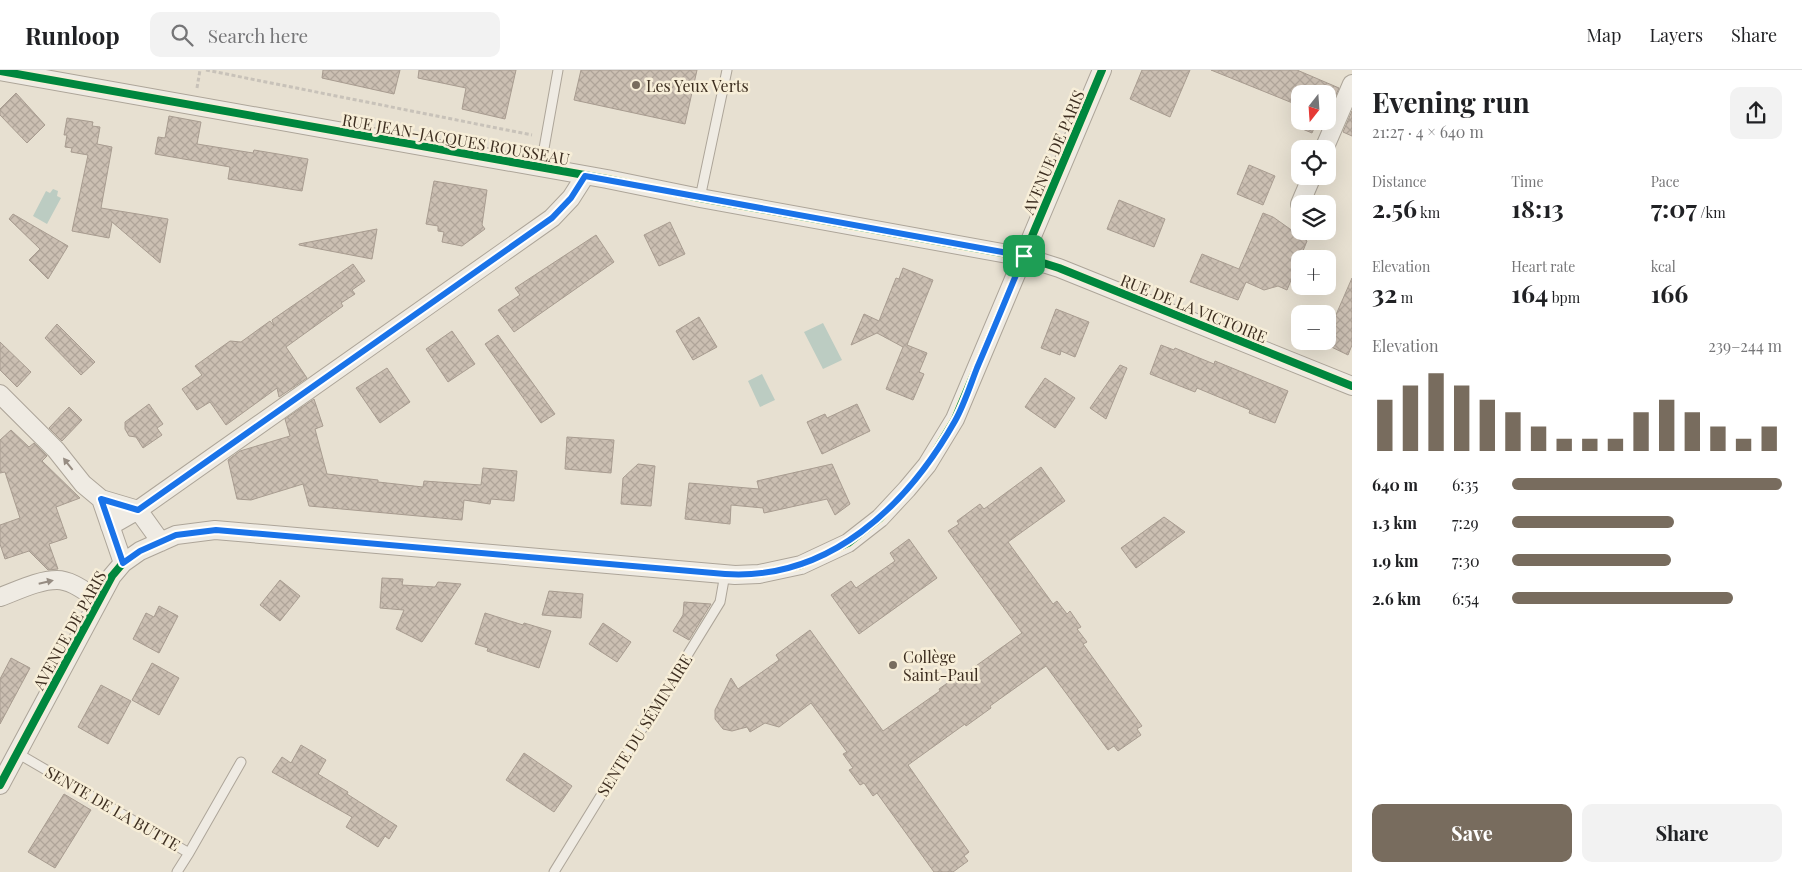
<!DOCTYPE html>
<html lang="en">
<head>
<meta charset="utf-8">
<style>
  :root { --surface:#fff; --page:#f2f2f2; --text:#202124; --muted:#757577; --line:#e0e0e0; --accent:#786c5e }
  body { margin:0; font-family:"Playfair Display",serif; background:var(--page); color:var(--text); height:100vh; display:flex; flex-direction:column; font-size:19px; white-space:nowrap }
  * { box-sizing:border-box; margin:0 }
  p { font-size:16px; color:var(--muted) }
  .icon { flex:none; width:28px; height:28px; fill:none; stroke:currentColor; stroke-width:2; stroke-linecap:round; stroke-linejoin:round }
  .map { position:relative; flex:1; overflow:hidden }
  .details { display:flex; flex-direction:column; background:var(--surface); width:450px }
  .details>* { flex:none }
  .needle { width:32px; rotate:197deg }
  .fabs { position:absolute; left:1291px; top:15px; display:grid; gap:10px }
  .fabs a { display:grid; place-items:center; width:45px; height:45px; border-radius:10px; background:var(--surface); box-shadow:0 5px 20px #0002; font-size:25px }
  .pin { position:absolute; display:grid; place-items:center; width:42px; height:42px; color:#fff; margin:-21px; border-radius:10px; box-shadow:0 2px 8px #0006 }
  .round { display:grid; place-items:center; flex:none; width:52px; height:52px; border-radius:10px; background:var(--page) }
  .overview { display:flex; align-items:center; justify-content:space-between; height:85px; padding:0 20px }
  h1 { font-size:28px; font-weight:700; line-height:38px }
  .stats { display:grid; grid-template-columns:repeat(3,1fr); gap:8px; height:85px; padding:5px 20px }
  .stats div { display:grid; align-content:center }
  .stats b { font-size:25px; font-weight:700 }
  .stats small { font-size:14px; font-weight:400 }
  .stats p { font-size:14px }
  .chart { height:140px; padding:10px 20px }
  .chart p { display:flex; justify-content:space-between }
  .chart svg { width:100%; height:90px; margin-top:5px; stroke:var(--accent); stroke-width:6 }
  .primary-button { display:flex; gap:10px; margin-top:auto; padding:10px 20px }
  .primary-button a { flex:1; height:58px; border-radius:10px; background:var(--accent); color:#fff; font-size:20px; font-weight:700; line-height:58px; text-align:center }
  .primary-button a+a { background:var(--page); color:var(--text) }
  ul { padding:0 20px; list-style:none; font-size:16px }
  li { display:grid; grid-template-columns:80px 60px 1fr; align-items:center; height:38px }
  li i { height:12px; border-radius:6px; background:var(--accent) }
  header { display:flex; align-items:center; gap:30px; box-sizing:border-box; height:70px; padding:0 25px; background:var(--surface); border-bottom:1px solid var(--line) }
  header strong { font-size:24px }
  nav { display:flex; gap:28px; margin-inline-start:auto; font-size:18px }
  .search { width:350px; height:45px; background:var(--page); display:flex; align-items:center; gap:12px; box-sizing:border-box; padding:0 18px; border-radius:10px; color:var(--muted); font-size:19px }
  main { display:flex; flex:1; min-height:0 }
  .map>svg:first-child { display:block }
  .water { fill:#bcccc2 }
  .building { fill:url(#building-cross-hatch); stroke:#a89c90 }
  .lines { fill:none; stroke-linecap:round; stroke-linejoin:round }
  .lane-casing { stroke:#ada599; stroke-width:11 }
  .street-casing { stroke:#ada599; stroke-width:20 }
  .path { stroke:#c8c2b9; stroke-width:3; stroke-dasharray:4 2.5; stroke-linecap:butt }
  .lane { stroke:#efebe3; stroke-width:9 }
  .street { stroke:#efebe3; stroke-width:18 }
  .cycleway-casing { stroke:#f7eed8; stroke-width:11 }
  .cycleway { stroke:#00873e; stroke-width:8 }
  .oneway { fill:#968c82 }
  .route-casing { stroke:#fff; stroke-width:10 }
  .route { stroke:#1a73e8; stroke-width:6 }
  .poi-dot { fill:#786c5e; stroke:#f7eed8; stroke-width:2 }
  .labels { text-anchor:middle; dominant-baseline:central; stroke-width:5; stroke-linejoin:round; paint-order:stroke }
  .poi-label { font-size:16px; fill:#3d2e20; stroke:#f7eed8; text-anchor:start }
  .street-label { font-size:16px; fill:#3d2e20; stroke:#f7eed8 }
</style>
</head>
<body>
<header>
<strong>Runloop</strong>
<div class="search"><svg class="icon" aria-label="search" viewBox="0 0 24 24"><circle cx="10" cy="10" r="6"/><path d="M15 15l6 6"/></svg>Search here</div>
<nav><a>Map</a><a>Layers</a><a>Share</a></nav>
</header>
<main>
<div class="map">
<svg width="1352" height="802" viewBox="0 0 1352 802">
  <defs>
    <pattern id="building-cross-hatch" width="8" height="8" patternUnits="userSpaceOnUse" patternTransform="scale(1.25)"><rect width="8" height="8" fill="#cbbfb2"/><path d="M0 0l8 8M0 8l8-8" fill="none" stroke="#afa499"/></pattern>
  </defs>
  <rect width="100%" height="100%" fill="#e7e0d1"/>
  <!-- water -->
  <path class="water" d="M53,119L58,121L57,126L61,128L47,154L33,146L46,121L50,123Z
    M823,253L842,290L823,299L804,262Z
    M762,304L775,330L760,337L748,311Z"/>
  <!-- building -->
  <path class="building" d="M323,0H400L394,24L322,8Z
    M419,0H516L505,49L462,39L466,18L418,8Z
    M581,0H697L685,54L574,30Z
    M1142,0H1190L1170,47L1130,29Z
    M1211,0H1297L1339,18L1328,44V24H1300V36Z
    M16,23L45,55L27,73L0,45V39Z
    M1300,38V51H1317L1312,63L1293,55Z
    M1352,41V66L1343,62Z
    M169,46L201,52L197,74L253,83L254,80L308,89L302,121L228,109L230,97L155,84L158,67L165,68Z
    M67,48L93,52L92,56L100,57L97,74L112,77L101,138L168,149L160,193L112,152L109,168L72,161L88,85L71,82L72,78L65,77L67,65H64Z
    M1249,95L1275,106L1263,135L1237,124Z
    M434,111L487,120L482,155L485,159L462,176L442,172L444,162L438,161V156L426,154Z
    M1119,130L1165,149L1154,177L1107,159Z
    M1263,143L1273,147L1307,171L1287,220L1278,216L1264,220L1246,212L1238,230L1190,212L1202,184L1239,199Z
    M13,144L68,176L48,209L29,190L40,179L9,149Z
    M670,152L685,184L659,196L644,165Z
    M377,159L372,189L299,175V174Z
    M596,165L614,192L514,262L498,240L520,225L515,218Z
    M353,194L365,211L352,220L355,224L341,233L343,236L286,277L307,308L279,327L277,318L226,355L210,332L197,340L182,319L202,305L195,296L230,271L241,272L270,251L274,256L272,250Z
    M903,198L933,210L907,275L927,283L919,302L924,304L913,330L886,319L903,277L877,263L851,275L864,244L879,251L896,208L899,209Z
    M1352,208V275L1348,285L1319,271H1328V244L1335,247Z
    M1056,239L1089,252L1075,287L1061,281L1060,285L1041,278Z
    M699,247L717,277L693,290L676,261Z
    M57,254L95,292L81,305L45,268Z
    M452,261L475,294L448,312L426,279Z
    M498,265L555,344L541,353L485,274Z
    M0,272L31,302L17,317L0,300Z
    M1161,275L1174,280L1175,278L1214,294L1215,291L1288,321L1275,353L1249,343L1250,340L1197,318L1195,322L1150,304Z
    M1120,295L1127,298L1106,349L1090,338Z
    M387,298L410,332L380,353L356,318Z
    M1045,308L1075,328L1055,358L1025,337Z
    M314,329L323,356L315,359L327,404L378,410V412L423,417L424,411L481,415L483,398L517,401L514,431L491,429L490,434L464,430L462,450L309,436L303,414L251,430L237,429L228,390L240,381L290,366L285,349Z
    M149,334L163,354L157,358L162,365L143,378L136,367L129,366L125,359V352Z
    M857,334L870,361L822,384L807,352L825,344L827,348Z
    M69,337L82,350L62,371L49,358Z
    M11,360L29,377L34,373L47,386L42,391L80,428L56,437L67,468L49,474L58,499L48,500L29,481L5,489L0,474V455L20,448L5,402L0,403V370Z
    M567,367L614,370L611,403L565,399Z
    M638,394L655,396L651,436L621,434L623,408Z
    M832,394L850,434L835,445L827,429L764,443L763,438L731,435L730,454L685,449L689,413L759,419L757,411Z
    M1041,397L1065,431L1008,472L1053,534L1057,531L1067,544L1070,541L1081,557L1077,559L1087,572L1083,574L1142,656L1137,659L1141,665L1118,681L1114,676L1108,680L1046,596L990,636L991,638L966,656L965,654L908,695L969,782L964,786L968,791L953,802H934L877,723L873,726L864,713L860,715L849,700L853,698L843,684L847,682L811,633L779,657L765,653L750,662L747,657L732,661L723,659L715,649V640L731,608L738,619L779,590L776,585L810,560L883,661L940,621L939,619L964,601L966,603L1022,563L948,461L959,454L957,451L980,434L984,439Z
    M1164,447L1185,462L1136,498L1121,478Z
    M909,469L937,508L859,564L831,525L851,511L856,518L895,491L890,483Z
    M382,508L403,509L402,515L435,517L438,512L461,514L422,572L396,559L404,540L380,538Z
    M280,510L300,526L280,551L260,535Z
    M549,521L583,524L581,548L542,545Z
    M684,532L711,534L689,570L673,561L683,545Z
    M159,536L178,546L159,583L133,569L146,543L154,547Z
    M485,543L523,555L524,553L551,561L539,598L487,581L488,578L475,574Z
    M603,553L631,572L617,592L589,574Z
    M11,588L30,598L0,654V609Z
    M152,593L179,608L159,645L132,630Z
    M101,615L131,631L108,674L78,657Z
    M301,675L326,690L318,704L348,722L347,724L397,756L389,769L385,766L378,777L346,757L352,747L272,702L282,687L291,693Z
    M524,683L572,716L554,742L506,710Z
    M64,724L91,740L55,798L28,782Z"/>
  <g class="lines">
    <defs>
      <path id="lane" d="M543,98V84L558,0
        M700,128L727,0
        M17,683L189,783L177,802
        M189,783L241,692
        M554,802L720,532L725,504"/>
      <path id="street" d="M0,1L607,109L700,128L1024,187L1059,198L1352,316
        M1324,79L1352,14
        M1300,134L1312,106
        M0,324L56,380L83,414L101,429L123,493
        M101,429L138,440L161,472
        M110,456L138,440L552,148L571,128L585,106
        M0,527C17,521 38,510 57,510C72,510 87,523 99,530
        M0,715L112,506L123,493L140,481L176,465L215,460L735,505L759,504L801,495L848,473L880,448L907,419L927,395L955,349L1102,0"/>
    </defs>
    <!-- lane casing -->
    <use href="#lane" class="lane-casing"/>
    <!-- street casing -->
    <use href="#street" class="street-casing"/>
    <!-- path -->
    <path class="path" d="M206,0L532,65
      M197,18L200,0"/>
    <!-- lane -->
    <use href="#lane" class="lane"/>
    <!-- street -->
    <use href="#street" class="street"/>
    <defs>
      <path id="cycleway" d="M0,1L607,109L700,128L1024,187L1059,198L1352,316
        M0,715L112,506L123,493L140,481L176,465L215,460L735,505L759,504L801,495L848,473L880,448L907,419L927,395L955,349L1102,0"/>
    </defs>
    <!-- cycleway casing -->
    <use href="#cycleway" class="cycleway-casing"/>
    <!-- cycleway -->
    <use href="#cycleway" class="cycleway"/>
  </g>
  <!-- one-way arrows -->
  <defs><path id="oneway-solid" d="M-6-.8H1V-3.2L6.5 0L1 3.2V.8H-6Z" transform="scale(1.25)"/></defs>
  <g class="oneway">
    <use href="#oneway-solid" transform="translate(68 394) rotate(-128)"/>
    <use href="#oneway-solid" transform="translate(46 512) rotate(-13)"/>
  </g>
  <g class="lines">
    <defs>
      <path id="route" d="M585,106L1024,186C1008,224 993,261 977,298C970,316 964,335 955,351C907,436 829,511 725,504L216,460L176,465L140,481L123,493L101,429L138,440L552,148L571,128Z"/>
    </defs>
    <!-- route casing -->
    <use href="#route" class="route-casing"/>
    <!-- route -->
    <use href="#route" class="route"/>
  </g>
  <!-- markers -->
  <g class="poi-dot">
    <circle cx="636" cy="15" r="5"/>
    <circle cx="893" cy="595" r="5"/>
  </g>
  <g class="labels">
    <!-- poi labels -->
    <g class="poi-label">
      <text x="646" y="15">Les Yeux Verts</text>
      <text x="903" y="586">Collège<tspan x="903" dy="18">Saint-Paul</tspan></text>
    </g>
    <!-- street labels -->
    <g class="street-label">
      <text transform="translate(456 69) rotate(10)">RUE JEAN-JACQUES ROUSSEAU</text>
      <text transform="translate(1053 82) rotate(-67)">AVENUE DE PARIS</text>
      <text transform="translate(1194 238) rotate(22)">RUE DE LA VICTOIRE</text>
      <text transform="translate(69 560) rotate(-61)">AVENUE DE PARIS</text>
      <text transform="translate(644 655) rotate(-58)">SENTE DU SÉMINAIRE</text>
      <text transform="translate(113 738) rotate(30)">SENTE DE LA BUTTE</text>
    </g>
  </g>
</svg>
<div class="fabs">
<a><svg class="needle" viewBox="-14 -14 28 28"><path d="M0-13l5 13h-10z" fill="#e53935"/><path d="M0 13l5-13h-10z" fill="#757577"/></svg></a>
<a><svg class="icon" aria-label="locate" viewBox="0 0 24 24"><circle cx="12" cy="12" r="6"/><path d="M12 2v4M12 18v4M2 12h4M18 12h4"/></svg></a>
<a><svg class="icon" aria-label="layers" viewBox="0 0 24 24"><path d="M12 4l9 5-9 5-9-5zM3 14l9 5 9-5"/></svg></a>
<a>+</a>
<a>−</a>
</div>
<div class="pin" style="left:1024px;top:186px;background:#1e9e55"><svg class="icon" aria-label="arrive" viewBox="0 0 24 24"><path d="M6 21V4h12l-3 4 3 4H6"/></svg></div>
</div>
<section class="details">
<div class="overview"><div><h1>Evening run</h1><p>21:27 · 4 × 640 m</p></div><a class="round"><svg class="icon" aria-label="share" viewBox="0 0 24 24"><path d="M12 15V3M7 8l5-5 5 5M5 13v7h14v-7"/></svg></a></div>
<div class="stats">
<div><p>Distance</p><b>2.56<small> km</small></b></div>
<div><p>Time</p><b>18:13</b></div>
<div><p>Pace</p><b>7:07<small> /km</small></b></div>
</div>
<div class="stats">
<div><p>Elevation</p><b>32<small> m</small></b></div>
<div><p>Heart rate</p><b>164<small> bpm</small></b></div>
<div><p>kcal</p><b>166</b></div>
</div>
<div class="chart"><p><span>Elevation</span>239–244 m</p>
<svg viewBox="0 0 160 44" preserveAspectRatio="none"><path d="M5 44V19M15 44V12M25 44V6M35 44V12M45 44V19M55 44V25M65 44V32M75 44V38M85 44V38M95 44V38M105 44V25M115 44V19M125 44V25M135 44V32M145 44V38M155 44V32"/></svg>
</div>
<ul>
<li><b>640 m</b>6:35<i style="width:100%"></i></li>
<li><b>1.3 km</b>7:29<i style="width:60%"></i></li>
<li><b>1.9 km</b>7:30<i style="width:59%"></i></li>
<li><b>2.6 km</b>6:54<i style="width:82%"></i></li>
</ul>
<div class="primary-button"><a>Save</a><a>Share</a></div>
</section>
</main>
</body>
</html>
